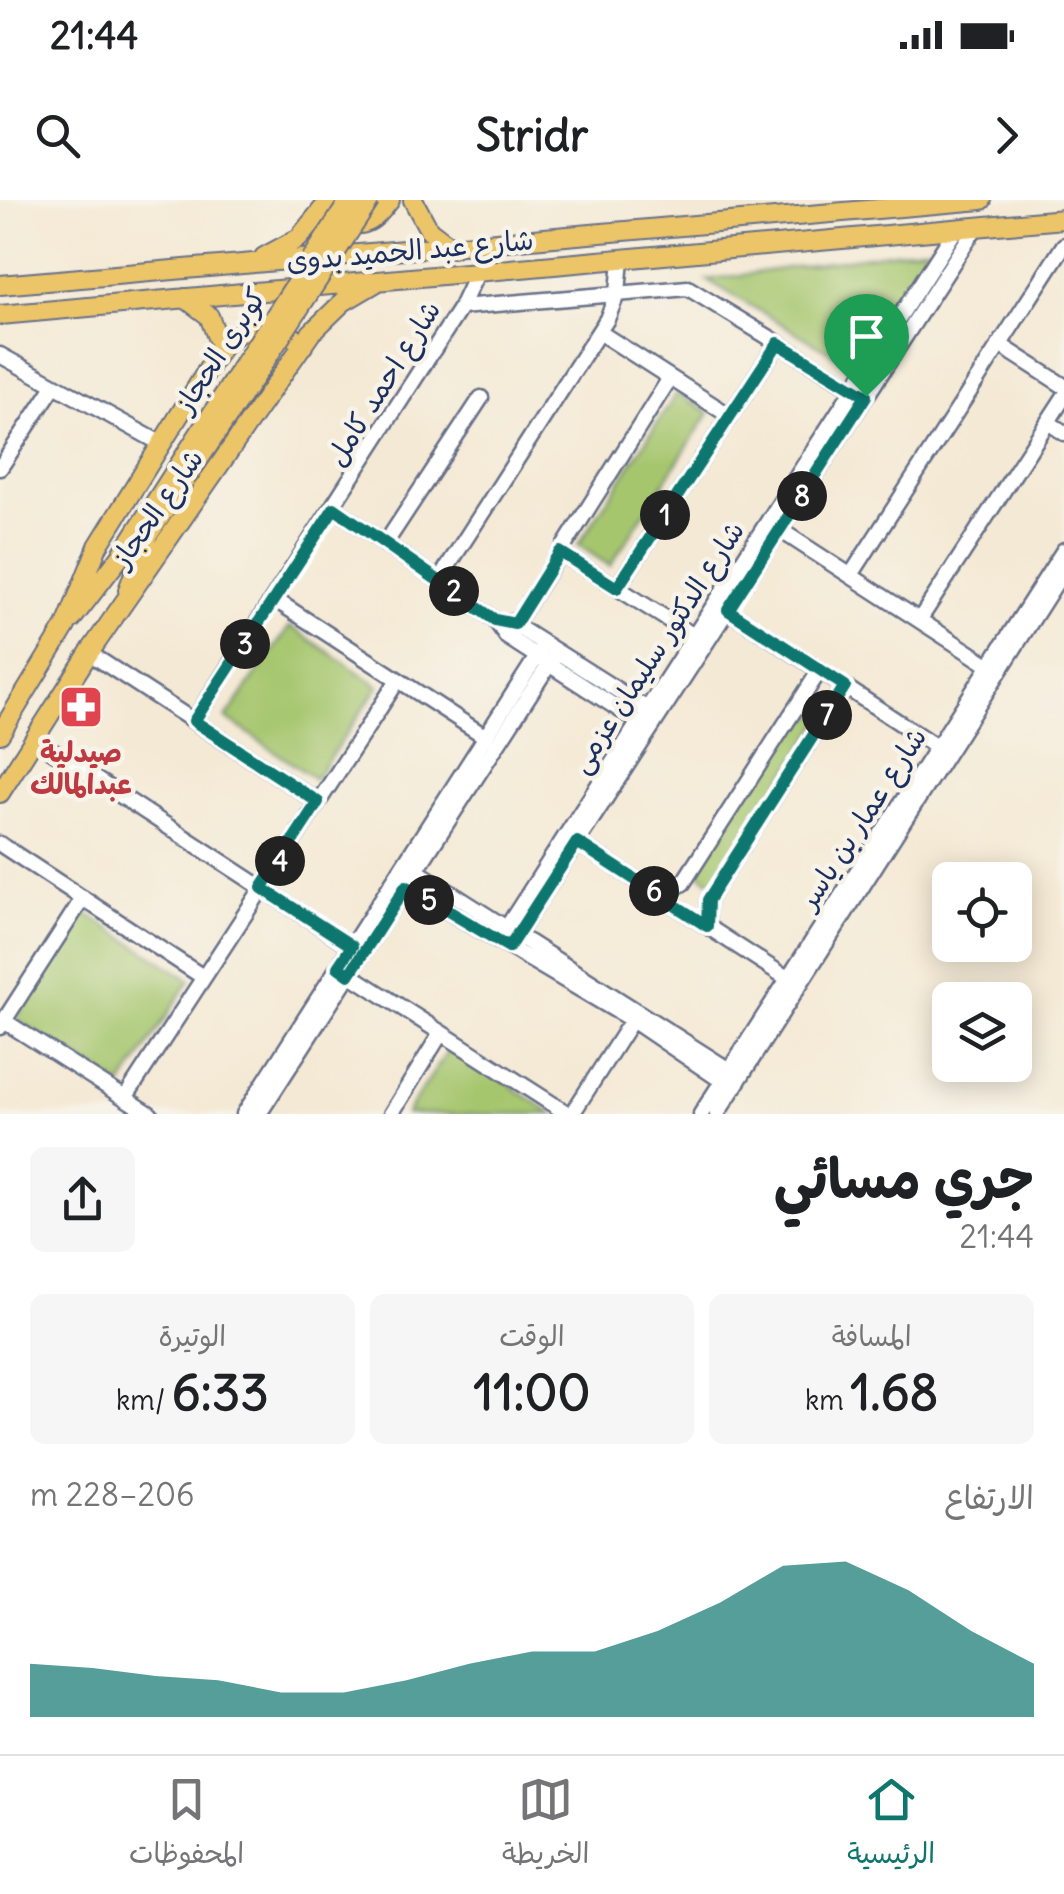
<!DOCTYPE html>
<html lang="ar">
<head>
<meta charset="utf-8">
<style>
  :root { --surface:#fff; --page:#f6f6f6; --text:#202124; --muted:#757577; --line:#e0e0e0; --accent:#0f766e }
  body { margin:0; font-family:Delius,"Playpen Sans Arabic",sans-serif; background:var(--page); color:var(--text); direction:rtl; height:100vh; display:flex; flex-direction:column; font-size:38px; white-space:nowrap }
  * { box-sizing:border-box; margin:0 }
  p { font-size:32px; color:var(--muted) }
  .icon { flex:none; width:55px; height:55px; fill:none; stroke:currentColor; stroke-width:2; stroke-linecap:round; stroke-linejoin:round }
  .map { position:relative; height:914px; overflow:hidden; direction:ltr }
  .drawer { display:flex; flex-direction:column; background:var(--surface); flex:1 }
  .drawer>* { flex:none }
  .buttons { position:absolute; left:932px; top:662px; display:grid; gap:20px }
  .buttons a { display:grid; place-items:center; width:100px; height:100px; border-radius:15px; background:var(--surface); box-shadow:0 5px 25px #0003; font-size:50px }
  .pin { position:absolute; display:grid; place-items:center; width:85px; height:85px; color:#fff; margin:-102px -42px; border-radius:50% 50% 50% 0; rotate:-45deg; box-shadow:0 0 10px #0007 }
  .pin .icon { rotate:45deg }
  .km { position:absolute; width:50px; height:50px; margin:-25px; border-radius:50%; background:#222; color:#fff; font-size:28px; line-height:50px; text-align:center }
  .round { display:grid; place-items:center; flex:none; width:105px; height:105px; border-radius:15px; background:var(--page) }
  .headline { display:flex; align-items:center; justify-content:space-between; height:170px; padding:0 30px }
  h1 { font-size:55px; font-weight:700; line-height:75px }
  .figures { display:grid; grid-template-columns:repeat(3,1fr); gap:15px; height:170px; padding:10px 30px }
  .figures div { display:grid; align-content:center; border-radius:15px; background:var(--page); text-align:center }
  .figures b { font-size:50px; font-weight:700 }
  .figures small { font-size:28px; font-weight:400 }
  .figures p { font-size:28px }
  .chart { height:280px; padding:20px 30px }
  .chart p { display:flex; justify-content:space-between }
  .chart svg { width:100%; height:180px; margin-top:10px; fill:var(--accent); opacity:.7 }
  .status { display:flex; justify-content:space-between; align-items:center; height:70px; padding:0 50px; background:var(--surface); direction:ltr }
  .status svg { height:28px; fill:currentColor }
  header { display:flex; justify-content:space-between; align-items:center; height:130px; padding:0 30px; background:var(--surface); font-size:45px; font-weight:700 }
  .tabs { display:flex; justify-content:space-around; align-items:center; height:140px; border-top:2px solid var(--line); background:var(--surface); font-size:28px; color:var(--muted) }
  .tabs a { display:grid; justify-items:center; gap:5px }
  .tabs .selected { color:var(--accent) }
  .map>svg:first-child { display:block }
  .green { fill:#a6c66e; stroke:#607a66; stroke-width:2.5 }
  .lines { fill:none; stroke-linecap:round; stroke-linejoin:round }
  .minor-casing { stroke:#677087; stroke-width:19 }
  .major-casing { stroke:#677087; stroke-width:22 }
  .minor { stroke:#fff; stroke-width:14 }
  .major { stroke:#edc569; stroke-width:18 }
  .major-bridge-casing { stroke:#677087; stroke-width:22; stroke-linecap:butt }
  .major-bridge { stroke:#edc569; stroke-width:18 }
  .route-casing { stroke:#fff; stroke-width:20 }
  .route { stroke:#0f766e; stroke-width:12 }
  .labels { text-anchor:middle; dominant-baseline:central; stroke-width:9; stroke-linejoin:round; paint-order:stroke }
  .street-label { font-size:28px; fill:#1b2f5e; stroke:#f7f3e8 }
  .health-label { font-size:28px; font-weight:bold; fill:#be3a42; stroke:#f7f3e8 }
</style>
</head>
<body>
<div class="status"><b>21:44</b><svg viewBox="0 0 49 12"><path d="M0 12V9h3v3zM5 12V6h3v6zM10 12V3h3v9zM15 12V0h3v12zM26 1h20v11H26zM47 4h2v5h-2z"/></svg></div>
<header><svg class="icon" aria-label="forward" viewBox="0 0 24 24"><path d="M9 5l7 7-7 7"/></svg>Stridr<svg class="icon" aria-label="search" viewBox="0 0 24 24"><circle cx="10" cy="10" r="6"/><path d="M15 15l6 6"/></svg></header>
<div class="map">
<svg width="1064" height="914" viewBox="0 0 1064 914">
  <rect width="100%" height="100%" fill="#f7f3e8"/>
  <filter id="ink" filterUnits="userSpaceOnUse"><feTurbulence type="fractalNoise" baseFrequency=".01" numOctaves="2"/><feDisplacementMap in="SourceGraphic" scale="20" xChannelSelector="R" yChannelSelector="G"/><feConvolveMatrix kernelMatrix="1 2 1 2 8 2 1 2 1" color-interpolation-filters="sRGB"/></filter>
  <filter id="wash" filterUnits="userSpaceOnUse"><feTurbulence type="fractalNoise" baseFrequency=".0048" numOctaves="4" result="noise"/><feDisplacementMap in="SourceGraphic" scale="40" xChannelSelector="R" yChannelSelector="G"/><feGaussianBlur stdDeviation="2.25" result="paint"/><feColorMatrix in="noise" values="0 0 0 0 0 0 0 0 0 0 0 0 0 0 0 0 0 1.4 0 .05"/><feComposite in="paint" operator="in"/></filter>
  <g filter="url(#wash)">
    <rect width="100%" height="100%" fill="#f4e9d4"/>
    <!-- green -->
    <path class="green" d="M929,47L855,167L707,80Z
      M677,193L709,213L610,366L578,345Z
      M290,426L379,486L315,579L226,518Z
      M802,507L822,520L713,683L693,670Z
      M84,712L190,780L122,886L16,819Z
      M451,846L553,914H406Z"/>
  </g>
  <g filter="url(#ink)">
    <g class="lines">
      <defs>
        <path id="minor" d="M461,107L688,88L860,193
          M599,132L730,216
          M1000,145L1064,186
          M0,155L162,244
          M1048,222L1064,233
          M0,268L54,186
          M334,308L495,420L507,437L645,526
          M780,330L990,466
          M385,344L481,198
          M560,352L694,436
          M851,375L1064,45
          M439,380L607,119L618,92L621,60
          M617,388L778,143
          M274,399L486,537
          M728,410L938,548
          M920,419L1064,197
          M510,422L652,512
          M507,437L670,178
          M89,453L318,602
          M194,521L461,107L478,71
          M34,539L351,746
          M577,642L787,778
          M0,644L203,777
          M409,666L729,870
          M399,682L632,820L722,881
          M662,696L683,683L820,470
          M707,725L708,700L845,486
          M498,741L956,29
          M509,747L976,27
          M343,770L568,914
          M4,821L150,914
          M0,827L83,698
          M125,898L398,480
          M244,914L545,444
          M259,914L557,452
          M391,914L441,833
          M572,914L632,820
          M701,914L1064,350
          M717,914L1064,370"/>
        <path id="major" d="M413,0L429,30L453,48
          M343,21C366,31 377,17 390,0
          M264,57L299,38L330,0
          M0,85L982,0
          M0,115L1064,19
          M221,148C244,121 279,120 303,146
          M128,390L148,335L259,170
          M72,419L120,357L245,162
          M0,534L66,426L98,346L221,148L209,116L185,98
          M0,593L89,453L311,133L343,102L377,82"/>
      </defs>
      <!-- minor casing -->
      <use href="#minor" class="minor-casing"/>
      <!-- major casing -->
      <use href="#major" class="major-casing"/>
      <!-- minor -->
      <use href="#minor" class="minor"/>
      <!-- major -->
      <use href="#major" class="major"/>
      <defs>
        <path id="major-bridge" d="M245,162L350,0
          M259,170L370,0"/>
      </defs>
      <!-- major-bridge casing -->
      <use href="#major-bridge" class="major-bridge-casing"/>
      <!-- major-bridge -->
      <use href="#major-bridge" class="major-bridge"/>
    </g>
  </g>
  <g class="lines" filter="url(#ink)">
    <defs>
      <path id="route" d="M778,143L866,196L728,410L845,486L708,700L707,726L577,642L509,747L406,686L349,775L338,767L352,746L262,688L318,602L194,521L334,308L495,420L515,424L560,352L617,388Z"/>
    </defs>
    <!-- route casing -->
    <use href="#route" class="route-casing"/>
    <!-- route -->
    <use href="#route" class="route"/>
  </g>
  <!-- icons -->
  <defs>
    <symbol id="pharmacy-square" viewBox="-11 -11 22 22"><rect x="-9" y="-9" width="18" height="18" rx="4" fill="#e0444e" stroke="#f7f3e8"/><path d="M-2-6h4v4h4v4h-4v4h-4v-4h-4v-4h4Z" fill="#fff"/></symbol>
  </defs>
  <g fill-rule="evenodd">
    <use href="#pharmacy-square" x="56" y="482" width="50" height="50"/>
  </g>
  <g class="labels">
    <!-- street labels -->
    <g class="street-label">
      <text transform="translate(410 50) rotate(-5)">شارع عبد الحميد بدوى</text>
      <text transform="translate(220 150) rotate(-57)">كوبرى الحجاز</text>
      <text transform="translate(383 183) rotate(-58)">شارع احمد كامل</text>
      <text transform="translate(157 308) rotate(-55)">شارع الحجاز</text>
      <text transform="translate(657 447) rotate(-57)">شارع الدكتور سليمان عزمى</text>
      <text transform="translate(862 618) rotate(-57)">شارع عمار بن ياسر</text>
    </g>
    <!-- health labels -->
    <g class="health-label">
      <text x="81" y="552">صيدلية<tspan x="81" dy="32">عبدالمالك</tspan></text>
    </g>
  </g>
</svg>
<div class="buttons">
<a><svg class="icon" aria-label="locate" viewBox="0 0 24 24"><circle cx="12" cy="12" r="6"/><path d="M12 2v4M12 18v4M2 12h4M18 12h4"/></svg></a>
<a><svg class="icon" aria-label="layers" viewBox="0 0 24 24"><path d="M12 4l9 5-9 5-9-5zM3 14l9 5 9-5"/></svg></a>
</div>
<div class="pin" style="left:866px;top:196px;background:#1e9e55"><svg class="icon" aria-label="arrive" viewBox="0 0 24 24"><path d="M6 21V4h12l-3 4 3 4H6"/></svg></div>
<b class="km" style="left:665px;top:315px">1</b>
<b class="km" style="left:454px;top:391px">2</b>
<b class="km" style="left:245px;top:444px">3</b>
<b class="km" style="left:280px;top:661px">4</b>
<b class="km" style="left:429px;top:700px">5</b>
<b class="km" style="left:654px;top:691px">6</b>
<b class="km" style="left:827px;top:515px">7</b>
<b class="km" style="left:802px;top:296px">8</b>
</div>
<section class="drawer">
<div class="headline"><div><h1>جري مسائي</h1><p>21:44</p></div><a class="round"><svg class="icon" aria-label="share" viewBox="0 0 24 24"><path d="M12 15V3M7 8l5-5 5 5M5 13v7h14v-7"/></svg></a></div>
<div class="figures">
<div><p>المسافة</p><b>1.68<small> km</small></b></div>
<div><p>الوقت</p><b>11:00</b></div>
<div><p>الوتيرة</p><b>6:33<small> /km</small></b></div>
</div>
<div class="chart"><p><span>الارتفاع</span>206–228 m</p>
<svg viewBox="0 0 160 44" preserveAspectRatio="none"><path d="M0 44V31L10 32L20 34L30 35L40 38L50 38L60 35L70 31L80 28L90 28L100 23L110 16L120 7L130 6L140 13L150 23L160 31V44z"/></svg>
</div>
</section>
<nav class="tabs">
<a class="selected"><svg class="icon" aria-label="home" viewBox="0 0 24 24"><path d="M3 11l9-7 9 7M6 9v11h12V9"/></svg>الرئيسية</a>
<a><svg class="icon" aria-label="map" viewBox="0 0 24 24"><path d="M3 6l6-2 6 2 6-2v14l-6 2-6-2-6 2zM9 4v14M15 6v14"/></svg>الخريطة</a>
<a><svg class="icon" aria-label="saved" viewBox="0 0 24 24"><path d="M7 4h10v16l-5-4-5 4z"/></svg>المحفوظات</a>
</nav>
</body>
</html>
